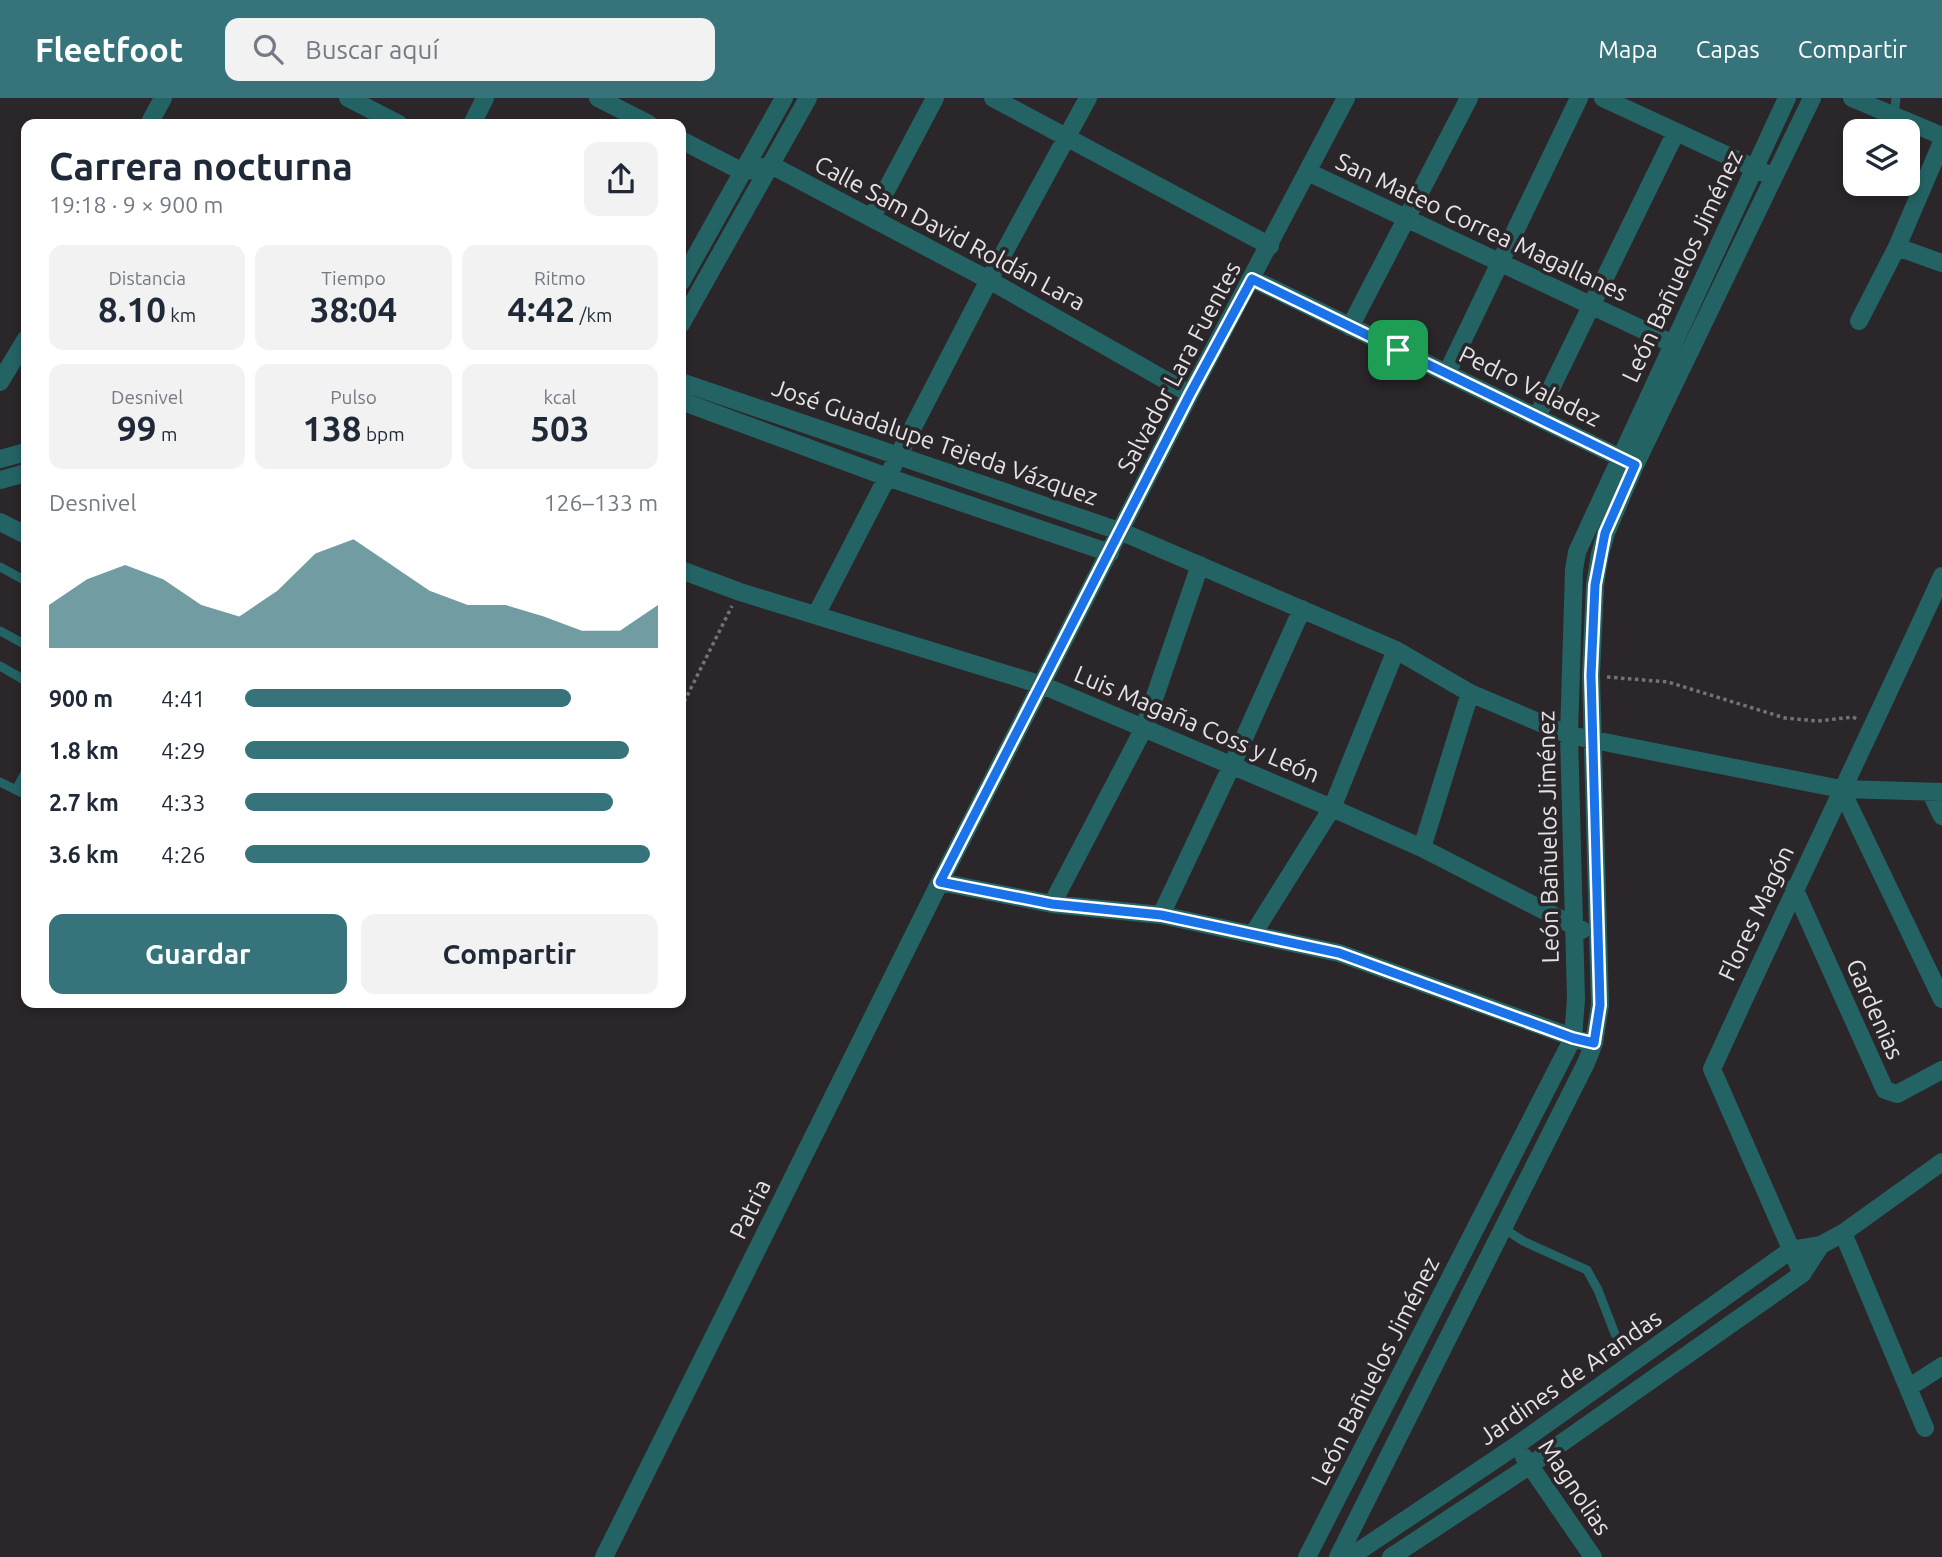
<!DOCTYPE html>
<html lang="es">
<head>
<meta charset="utf-8">
<style>
  :root { --surface:#fff; --page:#f2f2f3; --text:#1f2937; --muted:#747a83; --accent:#36737b }
  body { margin:0; font-family:Ubuntu,sans-serif; background:var(--page); color:var(--text); height:100vh; display:flex; flex-direction:column; font-size:26px; white-space:nowrap }
  * { box-sizing:border-box; margin:0 }
  p { font-size:23px; color:var(--muted) }
  .icon { flex:none; width:38px; height:38px; fill:none; stroke:currentColor; stroke-width:2; stroke-linecap:round; stroke-linejoin:round }
  .map { position:relative; flex:1; overflow:hidden }
  .sheet { position:absolute; left:21px; top:21px; width:665px; height:889px; display:flex; flex-direction:column; background:var(--surface); border-radius:14px; box-shadow:0 4px 10px #0003 }
  .sheet>* { flex:none }
  .tools { position:absolute; left:1843px; top:21px; display:grid; gap:14px }
  .tools a { display:grid; place-items:center; width:77px; height:77px; border-radius:14px; background:var(--surface); box-shadow:0 4px 10px #0003; font-size:35px }
  .pin { position:absolute; display:grid; place-items:center; width:60px; height:60px; color:#fff; margin:-30px; border-radius:14px; box-shadow:0 4px 10px #0006 }
  .round { display:grid; place-items:center; flex:none; width:74px; height:74px; border-radius:14px; background:var(--page) }
  .overview { display:flex; align-items:center; justify-content:space-between; height:119px; padding:0 28px }
  h1 { font-size:38px; font-weight:600; line-height:52px }
  .figures { display:grid; grid-template-columns:repeat(3,1fr); gap:10px; height:119px; padding:7px 28px }
  .figures div { display:grid; align-content:center; border-radius:14px; background:var(--page); text-align:center }
  .figures b { font-size:35px; font-weight:600 }
  .figures small { font-size:19px; font-weight:400 }
  .figures p { font-size:19px }
  .chart { height:196px; padding:14px 28px }
  .chart p { display:flex; justify-content:space-between }
  .chart svg { width:100%; height:126px; margin-top:7px; fill:var(--accent); opacity:.7 }
  .cta { display:flex; gap:14px; margin-top:auto; padding:14px 28px }
  .cta a { flex:1; height:80px; border-radius:14px; background:var(--accent); color:#fff; font-size:28px; font-weight:600; line-height:80px; text-align:center }
  .cta a+a { background:var(--page); color:var(--text) }
  ul { padding:0 28px; list-style:none; font-size:23px }
  li { display:grid; grid-template-columns:112px 84px 1fr; align-items:center; height:52px }
  li i { height:18px; border-radius:9px; background:var(--accent) }
  header { display:flex; align-items:center; gap:42px; box-sizing:border-box; height:98px; padding:0 35px; background:var(--accent); color:#fff }
  header strong { font-size:33px }
  nav { display:flex; gap:38px; margin-inline-start:auto; font-size:24px }
  .search { width:490px; height:63px; background:var(--page); display:flex; align-items:center; gap:18px; box-sizing:border-box; padding:0 24px; border-radius:14px; color:var(--muted); font-size:26px }
  .map>svg:first-child { display:block }
  .lines { fill:none; stroke-linecap:round; stroke-linejoin:round }
  .path { stroke:#757175; stroke-width:3.5; stroke-dasharray:3.5 3.5; stroke-linecap:butt }
  .lane { stroke:#246364; stroke-width:9 }
  .street { stroke:#246364; stroke-width:18 }
  .route-casing { stroke:#fff; stroke-width:14 }
  .route { stroke:#1a73e8; stroke-width:9 }
  .labels { text-anchor:middle; dominant-baseline:central; stroke-width:7; stroke-linejoin:round; paint-order:stroke }
  .street-label { font-size:24px; fill:#e5e3e5; stroke:#2a262a }
</style>
</head>
<body>
<header>
<strong>Fleetfoot</strong>
<div class="search"><svg class="icon" aria-label="search" viewBox="0 0 24 24"><circle cx="10" cy="10" r="6"/><path d="M15 15l6 6"/></svg>Buscar aquí</div>
<nav><a>Mapa</a><a>Capas</a><a>Compartir</a></nav>
</header>
<div class="map">
<svg width="1942" height="1459" viewBox="0 0 1942 1459">
  <rect width="100%" height="100%" fill="#2a262a"/>
  <g class="lines">
    <!-- path -->
    <path class="path" d="M1607,579L1668,584L1785,620L1818,623L1853,619L1859,622
      M681,610L732,508"/>
    <!-- lane -->
    <path class="lane" d="M1894,18L1896,0
      M0,469L26,483
      M0,533L26,547
      M0,568L26,583
      M0,684L26,697
      M16,692L26,673
      M1503,1130L1523,1143L1587,1172L1598,1192L1615,1236"/>
    <!-- street -->
    <path class="street" d="M348,0L399,26
      M598,0L649,26
      M993,0L1270,148
      M1603,0L1765,75
      M1852,0L1942,38
      M149,26L163,0
      M472,26L485,0
      M681,42L743,74L771,67L989,182L1190,296
      M1308,74L1673,246
      M872,119L935,0
      M1897,149L1942,165
      M1253,181L1629,364
      M681,184L784,0
      M1859,223L1897,149L1942,44
      M681,226L808,0
      M1350,229L1469,0
      M1447,275L1579,0
      M0,284L26,241
      M681,284L1122,434L1396,552L1470,595L1569,637L1841,691L1942,694
      M681,303L887,379L1110,455
      M1537,319L1676,34
      M0,361L26,354
      M0,382L26,375
      M0,424L26,437
      M681,472L740,494L1042,587L1332,710L1422,750L1582,832
      M816,517L989,182L1088,0
      M1841,691L1942,901
      M1931,695L1942,718
      M1422,750L1470,595
      M940,784L1052,806L1161,817L1339,855L1583,943
      M1794,790L1885,992L1897,996L1942,972
      M1052,806L1144,630L1200,467
      M1161,817L1232,667L1302,511
      M1253,836L1332,710L1396,552
      M1843,1135L1925,1330
      M1802,1176L1712,971C1787,806 1867,643 1942,478
      M1908,1290L1942,1268
      M1524,1359L1593,1459
      M604,1459L940,784L1190,296L1346,0
      M1307,1459L1573,940L1576,901L1569,637L1574,472L1577,454L1787,0
      M1338,1459L1586,965L1594,945L1600,907L1591,577L1595,487L1600,456L1606,435L1635,367L1812,0
      M1350,1459L1517,1347L1791,1152L1821,1147L1843,1135L1942,1064
      M1391,1459L1529,1368L1802,1176L1821,1147"/>
  </g>
  <g class="lines">
    <defs>
      <path id="route" d="M1252,181L1635,367L1605,435L1595,487L1591,577L1600,907L1594,945L1573,940L1339,855L1161,817L1052,806L940,784L1190,296Z"/>
    </defs>
    <!-- route casing -->
    <use href="#route" class="route-casing"/>
    <!-- route -->
    <use href="#route" class="route"/>
  </g>
  <g class="labels">
    <!-- street labels -->
    <g class="street-label">
      <text transform="translate(1482 129) rotate(25)">San Mateo Correa Magallanes</text>
      <text transform="translate(950 135) rotate(28)">Calle Sam David Roldán Lara</text>
      <text transform="translate(1682 168) rotate(-65)">León Bañuelos Jiménez</text>
      <text transform="translate(1179 269) rotate(-62)">Salvador Lara Fuentes</text>
      <text transform="translate(1530 288) rotate(26)">Pedro Valadez</text>
      <text transform="translate(935 344) rotate(19)">José Guadalupe Tejeda Vázquez</text>
      <text transform="translate(1197 626) rotate(23)">Luis Magaña Coss y León</text>
      <text transform="translate(1548 739) rotate(-91)">León Bañuelos Jiménez</text>
      <text transform="translate(1756 815) rotate(-65)">Flores Magón</text>
      <text transform="translate(1875 911) rotate(66)">Gardenias</text>
      <text transform="translate(750 1111) rotate(-64)">Patria</text>
      <text transform="translate(1375 1273) rotate(-63)">León Bañuelos Jiménez</text>
      <text transform="translate(1570 1279) rotate(-35)">Jardines de Arandas</text>
      <text transform="translate(1575 1389) rotate(56)">Magnolias</text>
    </g>
  </g>
</svg>
<div class="tools">
<a><svg class="icon" aria-label="layers" viewBox="0 0 24 24"><path d="M12 4l9 5-9 5-9-5zM3 14l9 5 9-5"/></svg></a>
</div>
<div class="pin" style="left:1398px;top:252px;background:#1e9e55"><svg class="icon" aria-label="arrive" viewBox="0 0 24 24"><path d="M6 21V4h12l-3 4 3 4H6"/></svg></div>
<section class="sheet">
<div class="overview"><div><h1>Carrera nocturna</h1><p>19:18 · 9 × 900 m</p></div><a class="round"><svg class="icon" aria-label="share" viewBox="0 0 24 24"><path d="M12 15V3M7 8l5-5 5 5M5 13v7h14v-7"/></svg></a></div>
<div class="figures">
<div><p>Distancia</p><b>8.10<small> km</small></b></div>
<div><p>Tiempo</p><b>38:04</b></div>
<div><p>Ritmo</p><b>4:42<small> /km</small></b></div>
</div>
<div class="figures">
<div><p>Desnivel</p><b>99<small> m</small></b></div>
<div><p>Pulso</p><b>138<small> bpm</small></b></div>
<div><p>kcal</p><b>503</b></div>
</div>
<div class="chart"><p><span>Desnivel</span>126–133 m</p>
<svg viewBox="0 0 160 44" preserveAspectRatio="none"><path d="M0 44V29L10 20L20 15L30 20L40 29L50 33L60 24L70 11L80 6L90 15L100 24L110 29L120 29L130 33L140 38L150 38L160 29V44z"/></svg>
</div>
<ul>
<li><b>900 m</b>4:41<i style="width:79%"></i></li>
<li><b>1.8 km</b>4:29<i style="width:93%"></i></li>
<li><b>2.7 km</b>4:33<i style="width:89%"></i></li>
<li><b>3.6 km</b>4:26<i style="width:98%"></i></li>
</ul>
<div class="cta"><a>Guardar</a><a>Compartir</a></div>
</section>
</div>
</body>
</html>
